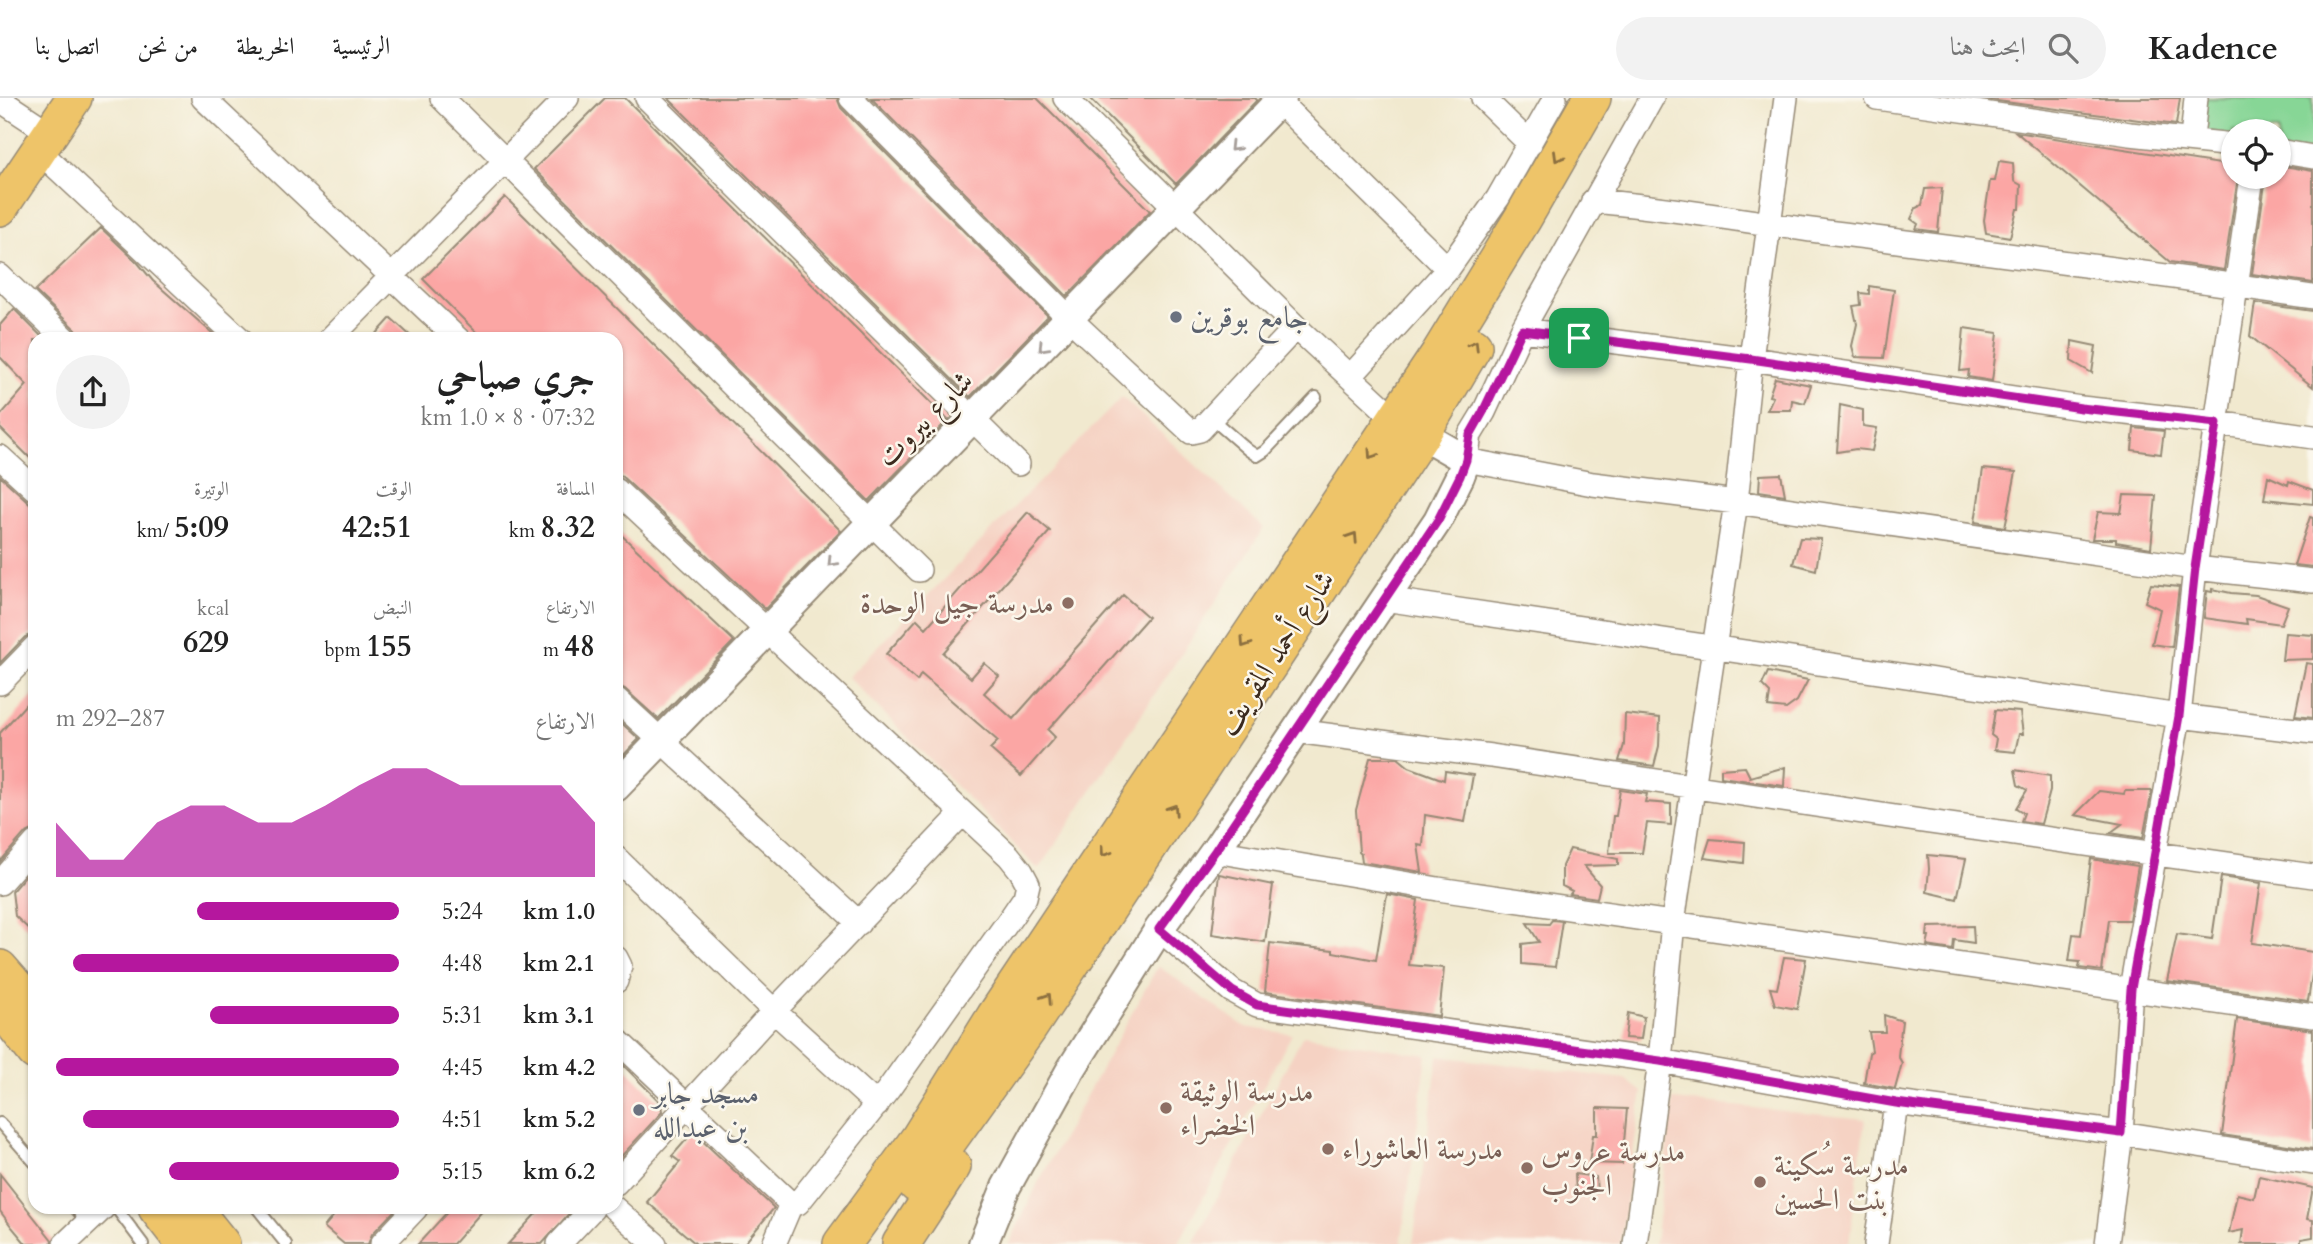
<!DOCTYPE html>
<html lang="ar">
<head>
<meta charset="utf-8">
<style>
  :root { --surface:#fff; --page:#f2f2f2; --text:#222; --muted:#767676; --line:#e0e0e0; --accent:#b5179e }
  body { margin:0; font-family:Cardo,Amiri,serif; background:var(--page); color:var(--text); direction:rtl; height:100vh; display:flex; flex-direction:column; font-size:26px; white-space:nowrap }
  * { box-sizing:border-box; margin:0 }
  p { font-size:23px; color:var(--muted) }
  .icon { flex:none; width:38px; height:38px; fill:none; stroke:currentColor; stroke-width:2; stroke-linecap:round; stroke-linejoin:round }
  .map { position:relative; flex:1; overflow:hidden; direction:ltr }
  .side { position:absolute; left:28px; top:234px; width:595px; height:882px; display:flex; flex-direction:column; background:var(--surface); border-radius:21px; box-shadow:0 2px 5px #0004; direction:rtl }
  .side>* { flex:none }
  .buttons { position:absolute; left:2221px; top:21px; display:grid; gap:14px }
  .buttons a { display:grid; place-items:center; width:70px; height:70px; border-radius:50%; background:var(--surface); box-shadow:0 2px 5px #0004; font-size:35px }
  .pin { position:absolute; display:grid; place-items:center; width:60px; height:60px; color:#fff; margin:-30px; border-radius:14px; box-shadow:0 4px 10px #0006 }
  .round { display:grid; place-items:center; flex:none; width:74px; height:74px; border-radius:37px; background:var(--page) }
  .overview { display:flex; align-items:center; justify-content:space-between; height:119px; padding:0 28px }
  h1 { font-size:38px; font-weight:600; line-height:52px }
  .figures { display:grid; grid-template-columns:repeat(3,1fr); gap:10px; height:119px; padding:7px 28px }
  .figures div { display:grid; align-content:center }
  .figures b { font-size:30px; font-weight:600 }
  .figures small { font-size:19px; font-weight:400 }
  .figures p { font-size:19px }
  .chart { height:196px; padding:14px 28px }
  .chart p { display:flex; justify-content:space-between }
  .chart svg { width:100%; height:126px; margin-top:7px; fill:var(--accent); opacity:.7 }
  ul { padding:0 28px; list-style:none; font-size:23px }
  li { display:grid; grid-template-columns:112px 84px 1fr; align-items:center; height:52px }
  li i { height:18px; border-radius:9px; background:var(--accent) }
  header { display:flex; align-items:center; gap:42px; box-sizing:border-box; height:98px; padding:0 35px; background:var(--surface); border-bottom:2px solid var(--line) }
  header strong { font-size:33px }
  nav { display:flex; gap:38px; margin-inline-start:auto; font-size:24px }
  .search { width:490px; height:63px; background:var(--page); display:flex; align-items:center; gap:18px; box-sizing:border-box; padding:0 24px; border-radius:38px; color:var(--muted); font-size:26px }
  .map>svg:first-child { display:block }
  .built { fill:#f5d2c3 }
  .green { fill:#87d696; stroke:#61805a; stroke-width:2 }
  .building { fill:#fba6a4 }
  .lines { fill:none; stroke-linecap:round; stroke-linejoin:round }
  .service-casing { stroke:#968a76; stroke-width:14 }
  .minor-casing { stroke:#968a76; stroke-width:26 }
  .tertiary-casing { stroke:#968a76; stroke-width:32 }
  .primary-casing { stroke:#968a76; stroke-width:38 }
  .trunk-casing { stroke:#968a76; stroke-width:40 }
  .service { stroke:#fff; stroke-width:10 }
  .minor { stroke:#fff; stroke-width:23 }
  .tertiary { stroke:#fff; stroke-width:28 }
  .primary { stroke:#eec469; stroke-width:35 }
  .trunk { stroke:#eec469; stroke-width:37 }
  .oneway { stroke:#a79f9a }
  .oneway2 { stroke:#8c6f40 }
  .route-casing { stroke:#fff; stroke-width:14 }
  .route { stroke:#b5179e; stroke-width:9 }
  .worship-dot { fill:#6b7280; stroke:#fbf7ec; stroke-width:2.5 }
  .education-dot { fill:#8d6e63; stroke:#fbf7ec; stroke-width:2.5 }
  .labels { text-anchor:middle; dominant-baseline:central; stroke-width:5; stroke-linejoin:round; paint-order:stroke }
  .worship-label { font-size:30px; fill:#5b616d; stroke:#fbf7ec; text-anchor:start }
  .street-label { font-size:30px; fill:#3b2a1e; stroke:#fbf7ec }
  .education-label { font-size:30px; fill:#785e54; stroke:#fbf7ec; text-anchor:start }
</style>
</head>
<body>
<header>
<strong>Kadence</strong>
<div class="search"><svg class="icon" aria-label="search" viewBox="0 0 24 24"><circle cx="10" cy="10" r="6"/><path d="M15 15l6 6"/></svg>ابحث هنا</div>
<nav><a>الرئيسية</a><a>الخريطة</a><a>من نحن</a><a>اتصل بنا</a></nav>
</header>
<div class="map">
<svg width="2313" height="1146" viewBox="0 0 2313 1146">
  <rect width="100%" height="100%" fill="#fbf7ec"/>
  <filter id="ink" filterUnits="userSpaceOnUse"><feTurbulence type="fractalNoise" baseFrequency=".0143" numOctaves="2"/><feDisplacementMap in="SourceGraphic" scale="14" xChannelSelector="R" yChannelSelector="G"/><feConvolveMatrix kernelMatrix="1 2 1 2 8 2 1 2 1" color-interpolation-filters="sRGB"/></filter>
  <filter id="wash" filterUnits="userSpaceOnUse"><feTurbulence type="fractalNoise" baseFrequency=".00686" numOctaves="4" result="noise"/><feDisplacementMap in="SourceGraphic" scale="28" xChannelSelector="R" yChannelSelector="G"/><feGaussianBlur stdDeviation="1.57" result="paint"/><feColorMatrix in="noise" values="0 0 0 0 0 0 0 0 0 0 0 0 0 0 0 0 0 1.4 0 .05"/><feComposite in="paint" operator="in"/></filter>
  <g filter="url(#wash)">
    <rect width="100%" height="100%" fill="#f1e9cf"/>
    <!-- built -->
    <path class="built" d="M1122,299L1264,430L1039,772L848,579Z
      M1158,868L1245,929L1292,936L1178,1146H1009L1039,1083Z
      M1303,937L1427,957L1401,1146H1193Z
      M1438,958L1625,981L1642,994L1620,1146H1413Z
      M1673,1002L1865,1021L1849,1146H1655Z"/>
    <!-- green -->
    <path class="green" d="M2197,0H2313V57L2279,53L2278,33H2233V46L2193,41Z"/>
    <g id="blocks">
      <!-- building -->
      <path class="building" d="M605,0H625L948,322L869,403L534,71Z
        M668,0H837L841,10L1048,218L970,299Z
        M871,0H1037L1150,113L1067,198Z
        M1090,0H1255L1257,2L1176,86Z
        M1976,0H2180L2176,27Z
        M2016,34L2233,68V79H2238L2224,172L2170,164Z
        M1999,63L2013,65L2014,83L2021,87L2020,111H2017L2010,139L1986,135L1984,122L1990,83H1995Z
        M2278,67L2313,73V185L2252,176L2266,79H2278Z
        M1942,90L1938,134L1916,131L1918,126L1911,121L1916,110L1922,107L1925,91Z
        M505,99L841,433L765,511L616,373V242H484L423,181Z
        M101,130L138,165L153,183L220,242H80L76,232L35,193Z
        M1869,188L1894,192L1884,260L1855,259L1852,248L1857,226L1853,208L1861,207L1860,195L1869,196Z
        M2255,205L2313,213V289L2250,238Z
        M14,211L45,242H35V365L0,330V318L27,287L0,259V227Z
        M391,220L415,242H371Z
        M1964,230L1998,235L1992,283L1968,279L1969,272L1960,273Z
        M2072,243L2096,248L2092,275L2071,263Z
        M1775,280L1811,287L1805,305L1792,302L1791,312H1767L1773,299L1769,298Z
        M1840,307L1863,312V328L1877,330L1872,353L1856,351L1837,354Z
        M2134,330L2164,333L2161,356L2132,352Z
        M1983,371L2016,374L2005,429L1975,424Z
        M1781,376L1785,397L1759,393L1760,377Z
        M0,378L35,410V535L25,539L0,565Z
        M2268,378L2288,387L2289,383L2313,392V406L2264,401Z
        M2124,397L2156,398L2151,450L2116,444V441H2092L2098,414L2121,415Z
        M1028,414L1050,433L943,555L971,580L984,565L999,578L984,595L1013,621L1123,497L1148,519L1048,632L1055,639L1021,678L990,651L998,643L921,576L917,583L886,556L917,521L926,530Z
        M2310,419L2313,420V469L2294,467Z
        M616,432L734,543L658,621L625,591L616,587Z
        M1800,440L1821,441L1816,472L1793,466Z
        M2151,486L2179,489L2172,549L2152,546L2160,511L2145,504Z
        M2212,491L2231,495L2256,497L2288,508L2281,526L2246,521L2247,526L2204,520L2207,493L2212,494Z
        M2285,535L2313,537V561L2282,562Z
        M2306,565L2313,566V620L2295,618Z
        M1768,574L1808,582L1797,603L1786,611L1768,609L1770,595L1762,587Z
        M35,596V731L24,736L0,764V635Z
        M1995,612L2020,614L2023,636H2019L2015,654L1994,652L1996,641L1991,637Z
        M1625,616L1660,620L1659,648L1654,668L1619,663L1624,647Z
        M616,620L639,641L616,665Z
        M1370,660H1398L1409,669L1444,682L1445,673L1473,677L1465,724L1425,717L1423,748L1418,747L1422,774L1362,764L1361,756L1359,754L1356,712Z
        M1745,669L1750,679L1785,669L1784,688L1721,679V671Z
        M2015,672L2050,678V693L2041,726L2021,723L2024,715L2016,710L2027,692L2018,687Z
        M1620,692L1647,696L1645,704L1671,706V727L1647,725L1642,755H1609L1613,718H1616Z
        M2099,693L2124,696L2125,693H2152L2143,740L2110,735L2122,726L2075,717Z
        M1710,741L1745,744L1744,765L1704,760Z
        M1570,751L1618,761V767L1584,768L1600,787L1597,800L1570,796L1572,793L1562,788V768Z
        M1928,757L1966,761L1957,801L1927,794L1929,771Z
        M2091,761L2138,768L2129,822H2109L2102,873L2079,870L2080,864L2069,863L2073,836L2081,837Z
        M35,766V837L15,818L12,793Z
        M1219,776L1273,787L1265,844L1212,836Z
        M2221,779L2261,785L2252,845L2313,854V870L2308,903L2167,883L2177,836L2212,841Z
        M1387,796L1418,802L1409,867L1444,870L1439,918L1265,894L1270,845L1333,852V854L1376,862Z
        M1552,822L1562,823L1555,869L1522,866V846L1539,844L1527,825L1549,826Z
        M1973,828L1974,845L1954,842L1953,852L1927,848L1929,838H1927L1928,829Z
        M1784,859L1806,861L1797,911L1775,907L1770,890L1777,891Z
        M1628,915L1644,919L1641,941L1625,940Z
        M1884,917L1902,923L1898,958L1902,965L1895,991L1864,985L1869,955L1872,953L1869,934H1885Z
        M2237,921L2313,932V1051L2222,1037Z
        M616,960L661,1005L662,1014L616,1064Z
        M1597,1010L1627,1011L1622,1066L1589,1065L1593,1037H1597Z
        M693,1034L774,1110L744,1146H696L647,1104L680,1064L672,1058Z
        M0,1076L52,1142L51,1146H26L11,1128L0,1113Z
        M1575,1076L1596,1079L1597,1095L1576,1094Z
        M2259,1078L2313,1090L2307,1121L2313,1122V1139L2301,1141V1146H2241L2243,1132L2229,1135L2237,1096L2254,1100Z
        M340,1110H397L372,1136L368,1146H344L324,1129Z
        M451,1110H485L453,1146H418Z
        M541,1110H574L542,1146H508Z"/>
    </g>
  </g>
  <g filter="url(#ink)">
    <use href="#blocks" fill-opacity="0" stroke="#968a76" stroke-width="2"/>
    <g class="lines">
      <defs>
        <path id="service" d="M1211,320L1248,352L1257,358L1265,353L1316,299
          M0,1025L35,1065
          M75,1110L88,1124
          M116,1110L143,1146
          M257,1110L286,1146"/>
        <path id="minor" d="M203,0L459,242
          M442,0L919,472
          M647,0L1018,366
          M851,0L1070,221L1191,334L1200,332L1296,229
          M1065,0L1296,229L1395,321
          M1275,0L1448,171
          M1483,0L1530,46
          M1652,0L1522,232L1484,314L1470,337L1466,362L1593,386L1736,404L2195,470L2313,483
          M1877,0L2130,36L2233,47
          M0,2L50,35
          M2192,41L2196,0
          M39,53L241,242
          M2278,53L2313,59
          M1593,103C1669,109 1743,123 1819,133C1984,154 2149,174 2313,199
          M0,178L66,242
          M1522,232L1751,261L2081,310L2217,325L2313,339
          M329,242L567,0
          M1350,279L1448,171L1498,100L1555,0
          M0,359L35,391
          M616,392L1009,758L1021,773L1028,786L1025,799L1012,818L888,992L798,1105L791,1106L774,1146
          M1384,501L2179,618L2313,634
          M0,585L35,549
          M616,601L859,825
          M1295,633L1491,658L1922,723L2313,778
          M1215,753L1438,791L2313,918
          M616,760L774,913L877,1007
          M0,785L35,745
          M1159,831L1232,893L1257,907L1660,963L1896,1005L2121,1035L2313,1065
          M616,860L620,868L616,883
          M616,941L791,1106
          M616,1085L774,913L962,716
          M614,1110L655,1146
          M65,1146L103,1110
          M382,1146L416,1110
          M559,1146L593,1110
          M1635,1146L1660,963L1673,824L1736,404L1751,261L1786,0
          M1876,1146L1896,1005
          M2107,1146L2121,1035L2131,891L2179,618L2195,470L2252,79"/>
        <path id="tertiary" d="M616,689L1282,0
          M983,1146L1006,1089L1070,973L1159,831L1215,753L1438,422L1460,378L1466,362L1421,336"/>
        <path id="primary" d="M0,110L74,0
          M0,870L35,910
          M0,909L35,954
          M156,1110L184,1146
          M193,1110L222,1146"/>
        <path id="trunk" d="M917,1086L1027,932L1421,336L1473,248
          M842,1146L919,1041L995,919L1439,257L1523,120L1592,0
          M901,1146L952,1068"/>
      </defs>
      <!-- service casing -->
      <use href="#service" class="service-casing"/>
      <!-- minor casing -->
      <use href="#minor" class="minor-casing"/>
      <!-- tertiary casing -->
      <use href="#tertiary" class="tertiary-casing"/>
      <!-- primary casing -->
      <use href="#primary" class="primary-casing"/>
      <!-- trunk casing -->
      <use href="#trunk" class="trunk-casing"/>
      <!-- service -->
      <use href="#service" class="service"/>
      <!-- minor -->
      <use href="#minor" class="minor"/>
      <!-- tertiary -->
      <use href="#tertiary" class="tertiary"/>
      <!-- primary -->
      <use href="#primary" class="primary"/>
      <!-- trunk -->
      <use href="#trunk" class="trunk"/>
    </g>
    <!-- one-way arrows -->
    <defs><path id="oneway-chevron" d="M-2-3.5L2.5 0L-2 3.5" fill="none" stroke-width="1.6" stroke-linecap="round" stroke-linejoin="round" transform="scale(1.75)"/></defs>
    <g class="oneway">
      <use href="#oneway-chevron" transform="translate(1234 49) rotate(134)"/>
      <use href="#oneway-chevron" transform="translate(1043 249) rotate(134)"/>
      <use href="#oneway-chevron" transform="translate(832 464) rotate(134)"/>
    </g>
    <g class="oneway2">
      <use href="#oneway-chevron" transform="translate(1558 59) rotate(120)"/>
      <use href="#oneway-chevron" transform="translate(1474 247) rotate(-58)"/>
      <use href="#oneway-chevron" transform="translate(1372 356) rotate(124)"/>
      <use href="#oneway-chevron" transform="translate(1353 439) rotate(-57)"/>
      <use href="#oneway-chevron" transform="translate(1245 545) rotate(124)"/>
      <use href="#oneway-chevron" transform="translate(1173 711) rotate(-57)"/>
      <use href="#oneway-chevron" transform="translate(1105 754) rotate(124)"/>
      <use href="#oneway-chevron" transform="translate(1047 900) rotate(-57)"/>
    </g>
  </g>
  <g class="lines" filter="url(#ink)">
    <defs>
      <path id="route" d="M1522,232L1751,261L2081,310L2217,325L2195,470L2179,618L2131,891L2121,1035L1896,1005L1660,963L1257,907L1232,893L1159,831L1215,753L1438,422L1460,378L1466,362L1470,337L1483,314Z"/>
    </defs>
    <!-- route casing -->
    <use href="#route" class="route-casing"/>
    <!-- route -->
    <use href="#route" class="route"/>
  </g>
  <!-- markers -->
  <g class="worship-dot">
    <circle cx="1176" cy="219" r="7"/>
    <circle cx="639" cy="1012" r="7"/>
  </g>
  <g class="education-dot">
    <circle cx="1068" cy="505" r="7"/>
    <circle cx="1166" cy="1010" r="7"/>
    <circle cx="1328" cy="1051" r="7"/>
    <circle cx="1527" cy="1070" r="7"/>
    <circle cx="1760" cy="1084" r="7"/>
  </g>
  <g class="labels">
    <!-- worship labels -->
    <g class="worship-label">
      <text x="1190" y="219">جامع بوقرين</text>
      <text x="653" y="995">مسجد جابر<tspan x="653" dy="34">بن عبدالله</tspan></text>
    </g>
    <!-- street labels -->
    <g class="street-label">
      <text transform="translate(925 321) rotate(-45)">شارع بيروت</text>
      <text transform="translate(1276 555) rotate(-57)">شارع أحمد المقريف</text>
    </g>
    <!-- education labels -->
    <g class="education-label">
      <text x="1054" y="505" text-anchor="end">مدرسة جيل الوحدة</text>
      <text x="1180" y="993">مدرسة الوثيقة<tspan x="1180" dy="34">الخضراء</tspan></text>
      <text x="1342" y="1051">مدرسة العاشوراء</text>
      <text x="1541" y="1053">مدرسة عروس<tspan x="1541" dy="34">الجنوب</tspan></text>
      <text x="1774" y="1067">مدرسة سُكينة<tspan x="1774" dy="34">بنت الحسين</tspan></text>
    </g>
  </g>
</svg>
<div class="buttons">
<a><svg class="icon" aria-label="locate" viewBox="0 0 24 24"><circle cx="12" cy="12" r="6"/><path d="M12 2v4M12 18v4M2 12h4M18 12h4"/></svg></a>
</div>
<div class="pin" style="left:1579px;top:240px;background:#1e9e55"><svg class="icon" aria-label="arrive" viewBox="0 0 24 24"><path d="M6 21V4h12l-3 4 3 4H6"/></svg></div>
<section class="side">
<div class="overview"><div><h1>جري صباحي</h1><p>07:32 · 8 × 1.0 km</p></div><a class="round"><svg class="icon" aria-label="share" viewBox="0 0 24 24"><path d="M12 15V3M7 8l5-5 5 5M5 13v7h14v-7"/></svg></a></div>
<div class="figures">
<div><p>المسافة</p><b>8.32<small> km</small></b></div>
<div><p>الوقت</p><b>42:51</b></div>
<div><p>الوتيرة</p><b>5:09<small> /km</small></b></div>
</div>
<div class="figures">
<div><p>الارتفاع</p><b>48<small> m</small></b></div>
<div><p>النبض</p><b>155<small> bpm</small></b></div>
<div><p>kcal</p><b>629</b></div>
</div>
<div class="chart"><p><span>الارتفاع</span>287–292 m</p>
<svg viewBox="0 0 160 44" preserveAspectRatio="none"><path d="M0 44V25L10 38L20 38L30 25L40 19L50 19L60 25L70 25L80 19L90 12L100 6L110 6L120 12L130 12L140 12L150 12L160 25V44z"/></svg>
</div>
<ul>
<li><b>1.0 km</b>5:24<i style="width:59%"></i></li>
<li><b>2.1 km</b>4:48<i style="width:95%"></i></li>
<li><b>3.1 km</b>5:31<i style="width:55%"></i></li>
<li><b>4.2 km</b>4:45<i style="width:100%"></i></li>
<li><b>5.2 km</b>4:51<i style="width:92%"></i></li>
<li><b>6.2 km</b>5:15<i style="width:67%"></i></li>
</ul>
</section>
</div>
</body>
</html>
